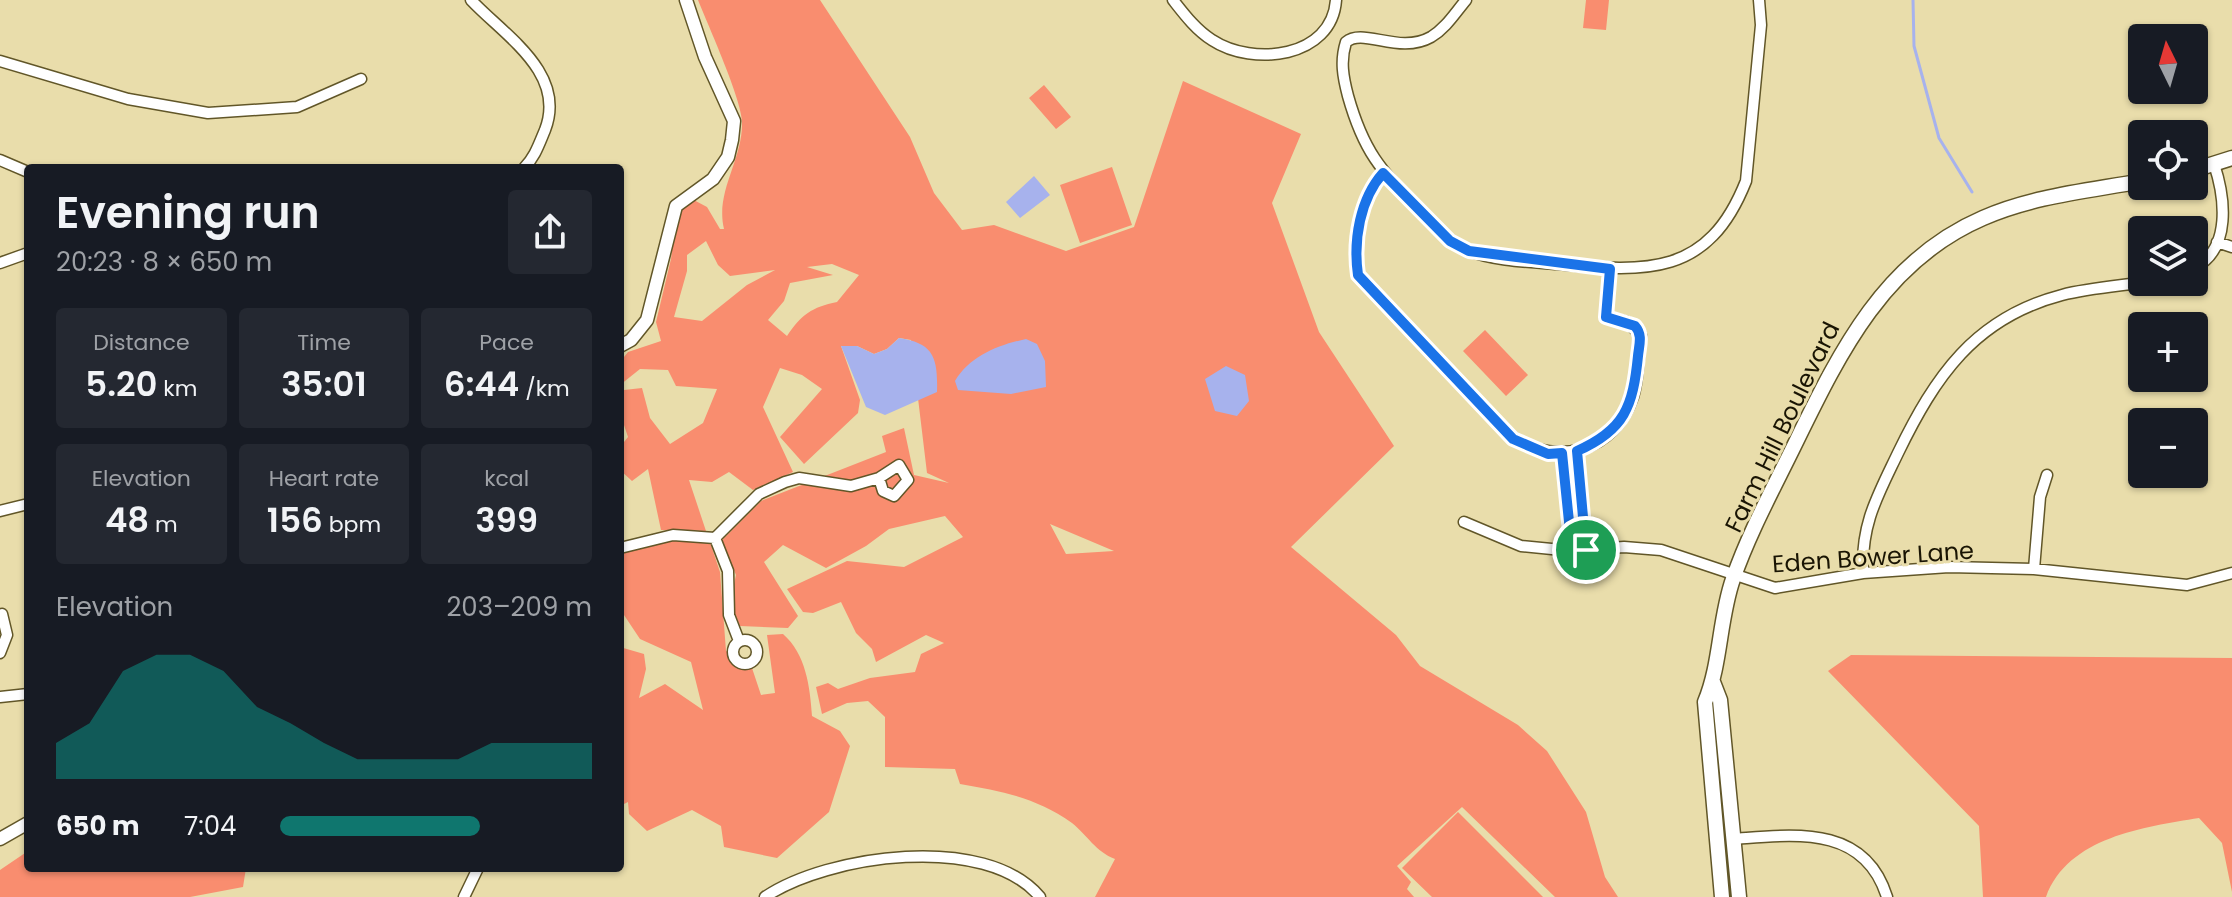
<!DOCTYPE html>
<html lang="en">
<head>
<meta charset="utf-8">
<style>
  :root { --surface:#171b24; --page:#242831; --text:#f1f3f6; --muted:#9ea1a6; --accent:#0f766e }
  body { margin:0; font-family:Poppins,sans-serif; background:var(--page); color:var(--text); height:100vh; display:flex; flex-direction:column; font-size:30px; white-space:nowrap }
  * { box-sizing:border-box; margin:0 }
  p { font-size:26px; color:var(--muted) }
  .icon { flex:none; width:44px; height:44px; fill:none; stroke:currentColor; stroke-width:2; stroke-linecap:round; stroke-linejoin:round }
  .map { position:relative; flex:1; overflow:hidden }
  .drawer { position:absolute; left:24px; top:164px; width:600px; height:708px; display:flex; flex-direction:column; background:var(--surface); border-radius:8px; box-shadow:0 2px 6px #0004 }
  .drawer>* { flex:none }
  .needle { width:52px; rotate:355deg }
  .buttons { position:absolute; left:2128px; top:24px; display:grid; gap:16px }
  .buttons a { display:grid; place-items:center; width:80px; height:80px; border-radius:8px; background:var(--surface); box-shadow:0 2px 6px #0004; font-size:40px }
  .pin { position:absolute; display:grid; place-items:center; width:68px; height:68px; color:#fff; margin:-34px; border:4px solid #fff; border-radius:50%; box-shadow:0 2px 8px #0007 }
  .round { display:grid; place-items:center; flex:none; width:84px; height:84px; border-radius:8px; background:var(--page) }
  .headline { display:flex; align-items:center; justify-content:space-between; height:136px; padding:0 32px }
  h1 { font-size:44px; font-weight:600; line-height:60px }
  .figures { display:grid; grid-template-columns:repeat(3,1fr); gap:12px; height:136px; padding:8px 32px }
  .figures div { display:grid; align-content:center; border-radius:8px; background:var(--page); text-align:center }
  .figures b { font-size:34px; font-weight:600 }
  .figures small { font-size:22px; font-weight:400 }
  .figures p { font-size:22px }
  .chart { height:224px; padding:16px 32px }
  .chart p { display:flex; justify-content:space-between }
  .chart svg { width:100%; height:144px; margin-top:8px; fill:var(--accent); opacity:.7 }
  ul { padding:0 32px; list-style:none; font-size:26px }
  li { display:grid; grid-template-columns:128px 96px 1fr; align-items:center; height:60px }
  li i { height:20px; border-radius:10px; background:var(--accent) }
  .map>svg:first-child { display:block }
  .green { fill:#f98d6f; fill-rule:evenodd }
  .water { fill:#a7b2ed }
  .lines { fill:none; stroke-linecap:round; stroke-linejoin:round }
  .stream { stroke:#a7b2ed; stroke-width:3 }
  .minor-casing { stroke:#615628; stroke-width:13 }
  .tertiary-casing { stroke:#615628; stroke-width:15 }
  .secondary-casing { stroke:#615628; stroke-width:17 }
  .minor { stroke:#fff; stroke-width:10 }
  .tertiary { stroke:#fff; stroke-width:12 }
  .secondary { stroke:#fff; stroke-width:14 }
  .route-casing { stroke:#fff; stroke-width:16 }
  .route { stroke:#1a73e8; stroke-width:10 }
  .labels { text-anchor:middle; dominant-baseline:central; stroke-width:6; stroke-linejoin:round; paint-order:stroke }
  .street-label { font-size:24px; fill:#191403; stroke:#e9ddab }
</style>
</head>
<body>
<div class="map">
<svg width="2232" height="897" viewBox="0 0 2232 897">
  <rect width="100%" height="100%" fill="#e9ddab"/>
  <!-- green -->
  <path class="green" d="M698,0H820L910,137L934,193L962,230L994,225L1066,251L1134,227L1183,81L1301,134L1272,203L1319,332L1394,446L1291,547L1396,635L1420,666L1518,725L1547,751L1586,812L1605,877L1618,897H1555L1462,807L1397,866L1411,882L1407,889L1414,897H1095L1115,859C1096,852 1087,835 1072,823C1037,798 1002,791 960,784L955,769L885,767V717L868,701L847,703L822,714L816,687L828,683L838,689L870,678L915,672L921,654L944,643L926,635L876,662L872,649L856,633L841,602L813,613L803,612L787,589L847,561L904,567L963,537L945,516L889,529L866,546L826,568L783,545L764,562L798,616L788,628L740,626L730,602L736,575L721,541L761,501L886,452L882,436L904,428L914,475L949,483L927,473L911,340L899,338L887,349L874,354L857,346H841L860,400L858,413L804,464L780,437L822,389L802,375L780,368L763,407L793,472L753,490L729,472L712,482L689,480L706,531L661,530L648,469L632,481L620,470V447L628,437L620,413L624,390L642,388L650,418L670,444L703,423L717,389L676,386L668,370L640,369L620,385V362L628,352L661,341L656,322L671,259L676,218L690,198L707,207L720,229H724C715,191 743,160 742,122C742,100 708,25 698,0ZM706,241L718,265L730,276L775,270L747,285L702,321L674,317L687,271V255ZM832,264L859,275L837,302C812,307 801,315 787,336L768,320L784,301L790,283L833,275L807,267ZM1050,524L1114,551L1066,554Z
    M1586,0H1609L1606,30L1583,28Z
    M1044,85L1071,117L1056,129L1029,98Z
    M1112,167L1132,225L1080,243L1060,185Z
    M1485,330L1528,375L1506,396L1463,351Z
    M675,540L710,542L720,572L726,651L752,668L761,695L775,693L767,635L783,634C806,654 810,687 812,716L840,731L850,746L829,812L777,858L724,847L721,826L692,810L647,831L629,814L628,802L620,806V647L644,654L646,669L639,698L665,684L703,710L691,662L640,639L620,609V551Z
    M1851,655L2232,658V892L2222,843L2199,818C2144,827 2068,837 2046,897H1983L1979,826L1828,671Z
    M1458,812L1543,897H1432L1402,868Z
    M28,851V868H246L243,887L190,897H0V870Z"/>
  <!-- water -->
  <path class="water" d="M1034,176L1050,195L1020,218L1006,202Z
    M899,338C934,343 938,358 937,392L885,415L866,407L841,346H857L874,354L887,349Z
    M1026,339L1037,344L1045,361L1046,387L1011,394L958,390L955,381C970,356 998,345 1026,339Z
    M1226,366L1245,375L1249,401L1237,416L1215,411L1205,379Z"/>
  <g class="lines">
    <!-- stream -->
    <path class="stream" d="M1913,0L1914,46L1939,138L1972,192"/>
    <defs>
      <path id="minor" d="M471,0C505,36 567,73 545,130C539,144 535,157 524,168
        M1173,0C1184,14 1196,30 1212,40C1253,67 1332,58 1336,0
        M1466,0C1455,13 1446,28 1431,37C1399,55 1363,27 1346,42C1340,61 1343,77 1348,96C1364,153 1381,170 1421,212C1435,226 1448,243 1467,250C1493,261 1530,262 1557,264C1647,272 1708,277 1746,181L1761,25L1759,0
        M0,61L128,99L208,113L297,107L361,79
        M0,160L28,172
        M1383,173C1360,199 1353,240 1358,275L1513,439C1560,465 1614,452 1633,397C1639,378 1638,355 1641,335L1627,322L1606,317L1610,269
        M2217,242L2232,247
        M0,263L28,253
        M2194,268C2232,249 2225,197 2214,164
        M1577,451L1586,550
        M1562,453L1572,551
        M0,511L28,504
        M1464,522L1521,546L1572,551L1624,547L1661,550L1775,588L1863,573L1949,567L2034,569L2187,585L2232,573
        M715,538L759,494L785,482L799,478L851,486L879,478L899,465L908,480L894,496L883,491L879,478
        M620,548L673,535L715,538L728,571L729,615L739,641
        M2034,569L2040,497L2047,475
        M1863,573C1861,524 1877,497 1898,453C1935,377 1974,318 2062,295C2089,288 2119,286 2146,282
        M733 652a12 12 0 1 1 24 0a12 12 0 1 1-24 0Z
        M0,653L7,635L2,614
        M0,697L28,694
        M1732,839C1792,835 1864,823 1887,897
        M464,897L478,868
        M765,897C827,855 986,832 1040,897"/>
      <path id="tertiary" d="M620,346L631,340L647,320L676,206L713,179L728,157L732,140L734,121L705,57L686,0
        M0,839L28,823"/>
      <path id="secondary" d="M2194,170L2232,158
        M1713,682L1720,700L1739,897
        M1722,897L1705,702C1721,664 1719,619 1733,579C1749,533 1773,489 1794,446C1839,354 1883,261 1983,218C2033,196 2088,191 2142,181"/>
    </defs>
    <!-- minor casing -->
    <use href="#minor" class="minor-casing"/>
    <!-- tertiary casing -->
    <use href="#tertiary" class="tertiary-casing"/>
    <!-- secondary casing -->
    <use href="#secondary" class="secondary-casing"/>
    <!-- minor -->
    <use href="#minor" class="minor"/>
    <!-- tertiary -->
    <use href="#tertiary" class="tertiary"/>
    <!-- secondary -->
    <use href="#secondary" class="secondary"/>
  </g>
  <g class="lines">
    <defs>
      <path id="route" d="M1383,173L1450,241L1469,251L1610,269L1606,317L1635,326C1643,335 1639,345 1638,356C1633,406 1625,430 1577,451L1586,550L1572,551L1562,453L1548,454L1513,439L1358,275C1353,240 1360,199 1383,173Z"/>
    </defs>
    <!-- route casing -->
    <use href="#route" class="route-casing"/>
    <!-- route -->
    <use href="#route" class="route"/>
  </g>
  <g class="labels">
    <!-- street labels -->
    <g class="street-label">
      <text transform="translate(1782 427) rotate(-64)">Farm Hill Boulevard</text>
      <text transform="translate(1873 557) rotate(-4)">Eden Bower Lane</text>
    </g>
  </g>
</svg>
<div class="buttons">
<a><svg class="needle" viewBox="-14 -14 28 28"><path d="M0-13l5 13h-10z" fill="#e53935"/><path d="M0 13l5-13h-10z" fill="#9ea1a6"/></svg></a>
<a><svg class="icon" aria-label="locate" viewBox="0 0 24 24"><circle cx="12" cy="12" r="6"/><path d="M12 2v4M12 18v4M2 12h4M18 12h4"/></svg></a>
<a><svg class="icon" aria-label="layers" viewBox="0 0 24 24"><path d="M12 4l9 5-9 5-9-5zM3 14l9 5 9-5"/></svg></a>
<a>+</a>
<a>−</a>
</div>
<div class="pin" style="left:1586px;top:550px;background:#1e9e55"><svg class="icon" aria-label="arrive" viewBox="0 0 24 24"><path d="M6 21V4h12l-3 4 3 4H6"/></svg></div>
<section class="drawer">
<div class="headline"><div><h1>Evening run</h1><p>20:23 · 8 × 650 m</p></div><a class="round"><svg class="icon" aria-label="share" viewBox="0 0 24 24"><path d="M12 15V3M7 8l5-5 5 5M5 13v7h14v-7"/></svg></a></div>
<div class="figures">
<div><p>Distance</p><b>5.20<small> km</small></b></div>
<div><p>Time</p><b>35:01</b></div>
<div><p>Pace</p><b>6:44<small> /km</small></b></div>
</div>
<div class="figures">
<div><p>Elevation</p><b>48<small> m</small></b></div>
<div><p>Heart rate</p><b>156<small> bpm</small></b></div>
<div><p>kcal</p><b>399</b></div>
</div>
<div class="chart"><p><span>Elevation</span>203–209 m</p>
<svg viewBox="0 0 160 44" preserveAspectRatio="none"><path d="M0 44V33L10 27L20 11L30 6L40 6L50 11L60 22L70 27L80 33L90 38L100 38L110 38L120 38L130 33L140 33L150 33L160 33V44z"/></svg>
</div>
<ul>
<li><b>650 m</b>7:04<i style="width:64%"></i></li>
</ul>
</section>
</div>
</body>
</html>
